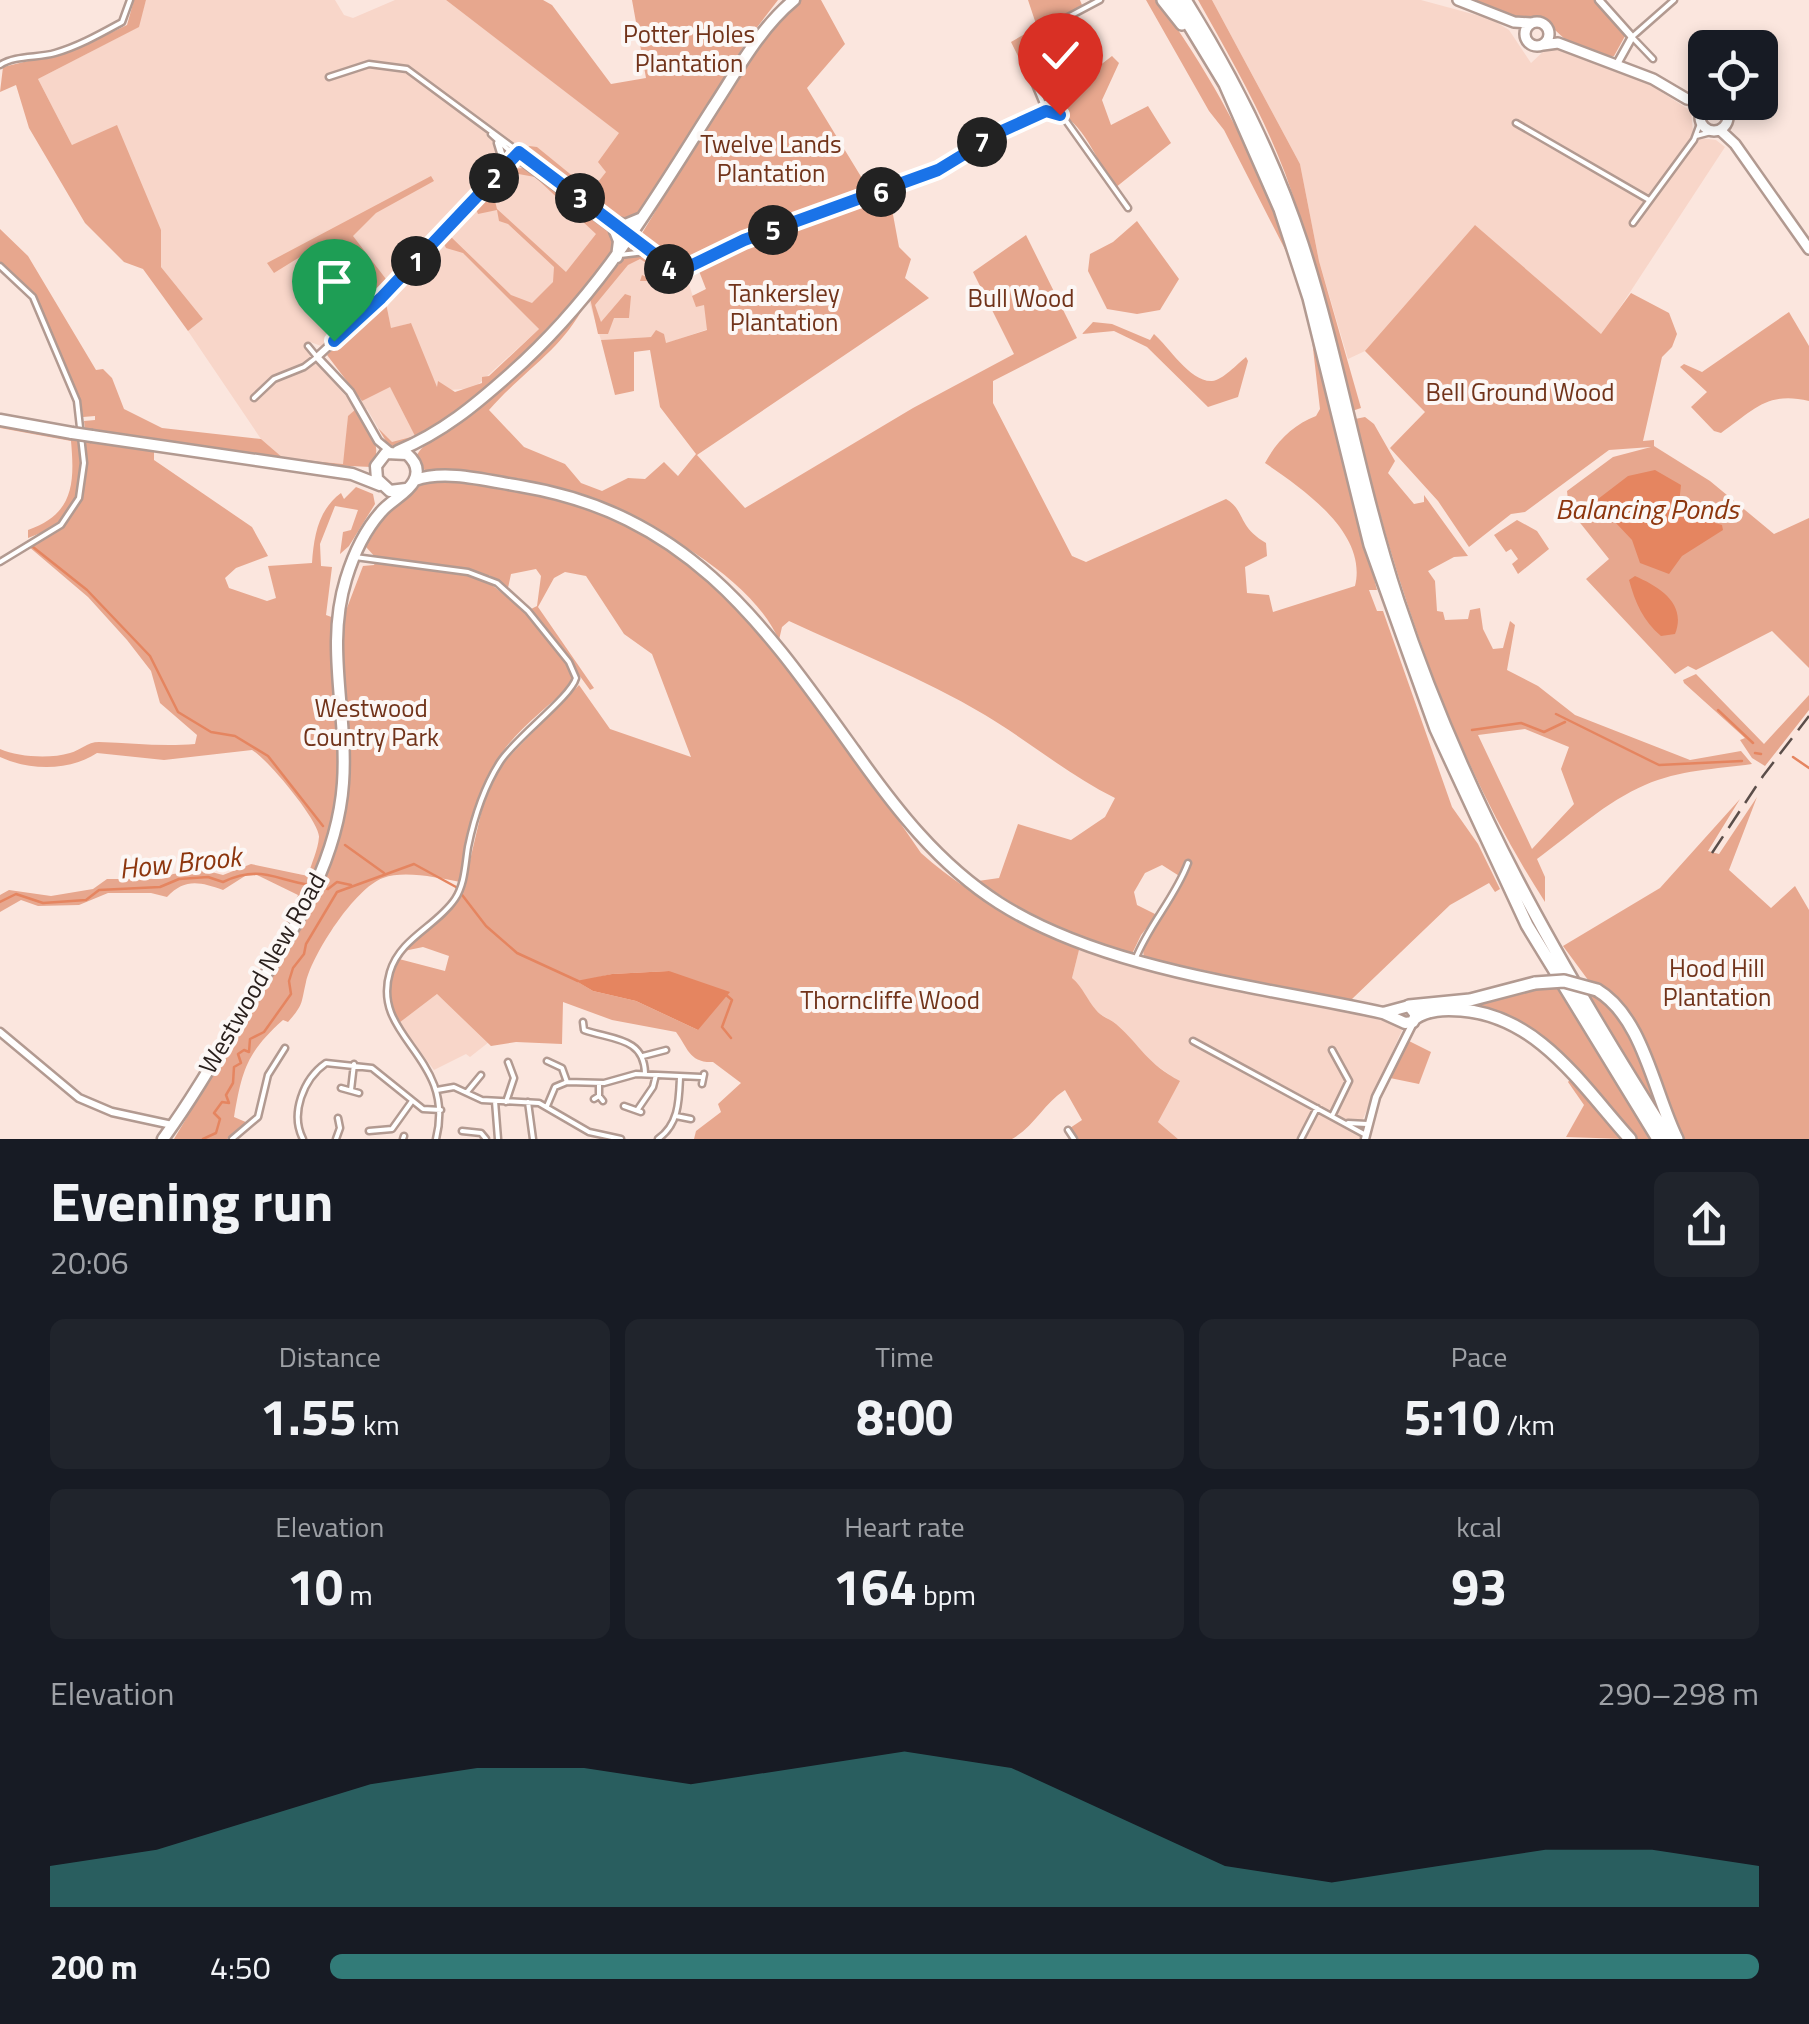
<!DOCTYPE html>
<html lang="en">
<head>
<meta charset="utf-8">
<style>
  :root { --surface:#171b24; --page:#20242c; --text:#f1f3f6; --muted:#9ea1a6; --accent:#327b78 }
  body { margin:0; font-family:"Titillium Web",sans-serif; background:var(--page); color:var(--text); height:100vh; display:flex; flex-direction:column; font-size:38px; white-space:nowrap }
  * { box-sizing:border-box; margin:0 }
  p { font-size:32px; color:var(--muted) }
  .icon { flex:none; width:55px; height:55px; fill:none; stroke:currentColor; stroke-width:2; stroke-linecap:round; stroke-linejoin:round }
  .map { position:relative; height:1139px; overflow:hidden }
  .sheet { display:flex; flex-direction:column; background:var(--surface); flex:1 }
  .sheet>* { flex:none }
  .buttons { position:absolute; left:1688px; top:30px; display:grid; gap:20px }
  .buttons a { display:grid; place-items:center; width:90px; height:90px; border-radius:15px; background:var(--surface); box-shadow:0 5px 15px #0003; font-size:50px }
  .pin { position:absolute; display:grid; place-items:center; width:85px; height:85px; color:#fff; margin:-102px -42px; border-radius:50% 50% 50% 0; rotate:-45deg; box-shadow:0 0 10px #0007 }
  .pin .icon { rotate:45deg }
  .km { position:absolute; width:50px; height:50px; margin:-25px; border-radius:50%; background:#222; color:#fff; font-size:28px; line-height:50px; text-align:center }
  .round { display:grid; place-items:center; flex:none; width:105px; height:105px; border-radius:15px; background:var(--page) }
  .headline { display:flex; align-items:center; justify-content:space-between; height:170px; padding:0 50px }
  h1 { font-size:55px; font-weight:700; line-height:75px }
  .stats { display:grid; grid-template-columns:repeat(3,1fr); gap:15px; height:170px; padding:10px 50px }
  .stats div { display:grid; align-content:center; border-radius:15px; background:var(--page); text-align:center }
  .stats b { font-size:50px; font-weight:700 }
  .stats small { font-size:28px; font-weight:400 }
  .stats p { font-size:28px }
  .chart { height:280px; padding:20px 50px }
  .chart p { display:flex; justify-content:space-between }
  .chart svg { width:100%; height:180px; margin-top:10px; fill:var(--accent); opacity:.7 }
  ul { padding:0 50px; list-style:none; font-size:32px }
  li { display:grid; grid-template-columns:160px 120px 1fr; align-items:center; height:75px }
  li i { height:25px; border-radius:12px; background:var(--accent) }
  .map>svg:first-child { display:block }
  .built { fill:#f8d6c9 }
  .green { fill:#e7a78e; fill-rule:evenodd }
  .water { fill:#e58560 }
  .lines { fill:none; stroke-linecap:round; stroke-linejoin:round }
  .stream { stroke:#e58560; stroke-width:2.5 }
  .minor-casing { stroke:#b29a91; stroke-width:9 }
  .tertiary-casing { stroke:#b29a91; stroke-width:11 }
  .primary-casing { stroke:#b29a91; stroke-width:14 }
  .trunk-casing { stroke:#b29a91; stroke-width:15 }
  .motorway-casing { stroke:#b29a91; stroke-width:16 }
  .minor { stroke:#fff; stroke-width:4 }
  .tertiary { stroke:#fff; stroke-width:6 }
  .primary { stroke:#fff; stroke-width:9 }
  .trunk { stroke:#fff; stroke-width:10 }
  .motorway { stroke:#fff; stroke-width:11 }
  .rail { stroke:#5b4e4a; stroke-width:2.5; stroke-dasharray:20 10; stroke-linecap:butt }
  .trunk-bridge-casing { stroke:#b29a91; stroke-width:15; stroke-linecap:butt }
  .motorway-bridge-casing { stroke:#b29a91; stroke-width:16; stroke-linecap:butt }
  .trunk-bridge { stroke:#fff; stroke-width:10 }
  .motorway-bridge { stroke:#fff; stroke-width:11 }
  .route-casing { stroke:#fff; stroke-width:20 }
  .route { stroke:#1a73e8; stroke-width:12 }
  .labels { text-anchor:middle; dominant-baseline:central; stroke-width:8; stroke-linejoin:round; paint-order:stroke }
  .park-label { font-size:25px; fill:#71331a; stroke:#fcf7f5 }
  .street-label { font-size:25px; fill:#2a201d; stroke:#fcf7f5 }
  .water-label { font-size:28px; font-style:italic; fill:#8d360e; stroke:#fcf7f5 }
</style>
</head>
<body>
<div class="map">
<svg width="1809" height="1139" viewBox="0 0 1809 1139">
  <rect width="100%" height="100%" fill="#fbe6de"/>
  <!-- built -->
  <path class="built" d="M146,0H335L344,15L353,18L395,0H446L642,150L610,207L601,233L530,319L539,329L474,388L438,391L410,323L391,329L385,298L327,348L310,342L305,348L311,357L308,361L273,376L249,398L252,402L283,377L316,363L352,403L390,386L415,436L421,437L388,445L367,409H356L348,417L344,464L283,458L261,439L188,331L203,319L161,267V230L72,145L38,79L138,27Z
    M1212,0H1421L1491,19L1509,30L1531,63L1546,49L1554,48L1649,84L1691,111L1693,132L1700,138L1716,140L1725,147L1602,335L1365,351L1348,359L1319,261L1300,164Z
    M642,257L671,275L685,272L696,306L704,304L708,329L665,344L651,337L601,340L589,301L625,265Z
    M1079,950L1393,1023L1402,1030L1362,1121V1139H1178L1158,1122L1170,1075L1137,1052L1115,1023L1097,1012L1072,978Z
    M437,994L489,1042L470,1057L466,1054L434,1070L399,1023Z"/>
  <!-- green -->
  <path class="green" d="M134,0H146L139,27L38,79L72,145L117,125L161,230V267L203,319L188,331L143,269L124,262L85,223L29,128L16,85L0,92L3,67L74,50L127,25Z
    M446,0H543L552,5L611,84L646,78L632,0H778L748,39L643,209L628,221L605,212L527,151L529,146L537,147L591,191L606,172L598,162L619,133Z
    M798,0H821L845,44L807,88L871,193L743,237L678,269L674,268L638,240L761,37Z
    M1028,0H1080L1082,5L1023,41L1021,62L1011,42L1037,27Z
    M1146,0H1157C1219,85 1263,172 1296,271L1224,130L1209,111Z
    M1198,0H1212L1300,164L1319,261L1361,408L1352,411C1331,331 1313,250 1285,173C1262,112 1230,57 1198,0Z
    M1474,0H1594L1625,36L1614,56L1608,57L1567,41L1544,20L1520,18Z
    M1057,25L1068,52L1046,64L1049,74L1067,91L1112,56L1119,63L1102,100L1111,125L1148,106L1171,143L1115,188C1096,162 1085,120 1052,110L1027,57L1032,39Z
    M523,168L615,231L612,255L563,320L558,316C529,349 432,449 389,446L378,428L392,442L415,436L390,387L362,401L327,355L385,298L391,328L411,323L437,387L438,381L455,392L482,383V377L489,376L539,329L463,253L446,248L442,240L461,224L450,236L511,295L532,303L553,282L554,267L508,224L499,221L497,210L478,214L476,209L468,213L483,194L493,193L497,209L566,272L596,234L535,177L513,173L505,183L509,190L498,188L496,182L512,169Z
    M431,176L434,181L376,213L353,236L389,283L364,309L355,304L316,247L274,273L267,263Z
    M889,193L899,247L911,259L905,278L929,298L697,455L745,508L913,408L1014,354L973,272L1026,235L1077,338L993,381V403L1072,556L1086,562L1226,499C1246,511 1237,526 1266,543L1267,556L1245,567L1247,593L1269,595L1273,612L1355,586C1368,533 1303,489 1265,463C1276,442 1294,424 1316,416L1320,409L1311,331L1377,590H1369L1377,611H1383L1452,807L1478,844L1500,889L1495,892L1489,883L1450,905L1352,999L1367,1007L1144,957C1137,929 1177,905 1184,879L1162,865L1145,873L1134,892L1137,905L1157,915L1141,935L1132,954L1045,924L978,881L999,878L1018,824L1071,840L1105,817L1115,798C1067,774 1030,742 985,715C923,678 854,651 789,621L782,627L779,640C749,572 638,515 570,493C524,478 474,476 426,471L420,466L417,455C428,436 455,426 472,412C512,379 551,343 585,304C562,350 524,370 489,410L524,447L565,464L581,483L602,491L628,478L645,479L664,462L678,476L696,454L660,407L650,350L634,352V391L615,395L601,340L651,337L656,330L664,334L666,343L707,330L704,305L696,307L692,296L706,289L697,266L745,242Z
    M1137,221L1179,279L1160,310L1137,314L1107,309L1088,271L1090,254L1113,242Z
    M1475,225L1601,334L1631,293L1669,313L1677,334L1672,347L1662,357L1643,441L1654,440V446L1710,481L1774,534L1809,518V668L1772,631L1696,670L1688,666L1675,674L1586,579L1609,559L1569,509L1567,491L1613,457L1651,447L1609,450L1525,512L1511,514L1469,547L1438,501L1390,448L1425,412L1365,351Z
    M0,229L28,256L96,370L103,369L112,378L124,409L162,428L261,439L283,458L343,464L348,416L356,409C368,427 385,446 371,467L306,464L85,430L84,421L95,420V416L83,417L80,400L34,293L0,262Z
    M627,254H645L664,267L658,281H640L642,275L651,279L656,269L640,259L628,265L595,305L601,322L625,294L631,296L629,318H614L608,334H598L590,298Z
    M1789,312L1809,346V401C1767,391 1754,410 1721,433L1714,431L1691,407L1707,392L1680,367L1684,364L1702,372Z
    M1093,322L1112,324L1150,340L1154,334C1169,347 1190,382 1212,381C1223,380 1237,364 1246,357L1248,361L1238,397L1208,407L1147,347L1114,331L1082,334Z
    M1365,417L1374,424L1395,461L1388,473L1414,504L1424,502V495L1468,556L1454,557L1428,571L1435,581L1437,611L1443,612L1445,620L1468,619L1470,610L1480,608L1483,629L1493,649L1503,648L1510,621L1515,625L1507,670L1538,686L1575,715L1690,760L1741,751L1752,764C1716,769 1679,770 1645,785C1607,801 1571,834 1537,859L1545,877V902C1451,757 1396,586 1355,419ZM1525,729L1569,747L1561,769L1574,804L1532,849L1478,735Z
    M0,423L81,439C83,489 79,520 28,538V530C73,514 75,485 71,441L0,428Z
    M85,440L154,450V460L252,527L268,556L236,568L225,578L229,588L267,601L276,598L268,566L312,563C314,536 318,510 341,493L344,499L356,487L373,494L375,504L349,546L340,554L343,532L351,530L358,510L335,506L320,544L321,566L332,567L326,615L342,621L363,566L374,565L377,559L366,547L385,514L424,479C540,485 660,518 742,606C761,626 776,651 793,673C837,732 879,792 921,853C965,893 1021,921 1075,944L1079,950L1072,978C1083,987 1087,1000 1096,1010C1100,1016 1110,1019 1116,1024C1142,1047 1146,1063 1180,1081L1158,1122L1178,1139H1078L1070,1128L1082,1120L1065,1090C1044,1103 1034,1127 1012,1139H694L696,1131L721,1112L718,1104L741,1083L713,1062C689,1063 688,1048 676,1032L612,1020L563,1002L562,1044L516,1042L491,1046L437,994L399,1023C386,1001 389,981 399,959L445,971L449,956L423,947L404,951L455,904L464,886L483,805L501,765L579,685L610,729L691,757L652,654L624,634L586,576L565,572L554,578L538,607L594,688L590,690L531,609L537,606L541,576L536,569L511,574L508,588L489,575L486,581C510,597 575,654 572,684C547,708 513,732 496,762C475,799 467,841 460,882C438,878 405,870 383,878C355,888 313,953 306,982C301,1003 304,1004 288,1022L283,1020C247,1052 242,1070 234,1117L248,1123L227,1139H174L313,906L337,849L330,844L267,967L298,895L257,875L245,876L223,890C200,882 185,878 167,897L151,893H108L79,905L38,906L21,900L0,912V895L9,890L51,896L93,889L107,879H162L173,874L204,870L223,875L251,864L308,876C311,864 318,850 319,837C320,822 267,758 252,750L164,760L97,753C70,771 30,771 0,757V749C18,757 50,759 70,753C81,750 87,742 99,742C132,743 162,747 195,744L197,735L160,703L151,671L127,640L88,597L28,546C78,522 91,495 85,440ZM669,971L698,1030L636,1001L593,991L578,982L612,974Z
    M1517,520L1537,531L1549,549L1518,574L1512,564L1518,559L1511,549L1506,552L1494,535Z
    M1696,674L1764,744L1809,695V710L1765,766L1752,758L1740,740L1745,738L1684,683L1683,680Z
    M1757,797L1729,870L1771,908L1795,886L1809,910V1139H1682L1638,1033L1591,984L1563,946L1660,888L1740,799L1708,851L1719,854Z
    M1557,986L1651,1139H1632L1538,1036L1451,1008Z
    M1581,989C1634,1008 1646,1071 1662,1118Z
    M1407,1040L1431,1052L1419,1084L1390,1078Z
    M1572,1077L1626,1139L1566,1137L1584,1105L1568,1082Z"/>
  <!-- water -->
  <path class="water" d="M1655,470L1681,485L1679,504L1692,516L1722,525L1723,530L1682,556L1669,574L1640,563L1632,540L1599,505L1598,499L1628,476Z
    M1635,576C1660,587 1687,604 1675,634L1661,636C1643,621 1635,602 1629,580Z
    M669,971L730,992L698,1030L636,1001L593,991L576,981L612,974Z"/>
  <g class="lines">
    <!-- stream -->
    <path class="stream" d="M33,547L87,590L150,656L178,712L211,732L235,736L268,756L323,826
      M1718,710L1753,743
      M1556,714L1659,765L1742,761
      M1472,730L1521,723L1544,732L1565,722
      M1755,753L1761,754
      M1793,757L1809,768
      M345,845L384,873
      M320,887L328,889L337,882L351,885
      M0,902L16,894L43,903L86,900L99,890L160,887L179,879L208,877L223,882C260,865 273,879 310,885
      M725,994L732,1000L722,1027L731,1038
      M203,1139L216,1133L220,1119L214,1113L222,1102L229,1103L226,1095L233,1083L234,1067L241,1063L238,1054L244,1050L249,1052L250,1039L264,1032L291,994L289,981L293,968L304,954L306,944L337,892L414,864L456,887L486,926L517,953L578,981"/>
    <defs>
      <path id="minor" d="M1653,59L1632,37L1674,0
        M0,65C15,55 38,58 55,53C79,46 100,34 122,22L130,0
        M329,77L369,64L407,69L519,152
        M1721,105H1740
        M1046,111L1025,60L1024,46L1036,34L1100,0
        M1046,111L1064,118L1128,208
        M1728,118L1737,105
        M1516,123L1649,200
        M491,134L513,154
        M1696,136L1715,131
        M1633,223L1694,140L1701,121
        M632,237L670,270L679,272L744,240L938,170L1003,131L1046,111
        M620,255L645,252
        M0,266L33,297L77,401L84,463L79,498L61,525L0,562
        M254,398L274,379L304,367L317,357L308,346
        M355,557L468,572L497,583L528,611L569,662L576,678C571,697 515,738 500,762C484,787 474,818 468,847C465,865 465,884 455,899C437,926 400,938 390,972C370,1038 457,1056 436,1139
        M1135,960C1149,924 1175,898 1188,863
        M583,1022L584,1030C612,1040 644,1037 645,1073
        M1193,1041L1364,1134
        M1332,1050L1349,1081L1332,1116
        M643,1056L666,1050
        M547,1061L562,1068L567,1082
        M702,1084L704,1074
        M341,1088L359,1093
        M351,1090L354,1064
        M437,1090L454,1087L482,1100L539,1103L589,1132L621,1139
        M467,1092L481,1075
        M599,1096V1083
        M594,1099L599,1096L603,1101
        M495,1101L498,1139
        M506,1102L514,1078L508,1062
        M528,1102L533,1139
        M547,1106L555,1087L567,1082L604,1083L636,1074L701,1077
        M624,1106L641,1112
        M638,1109L653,1087L656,1075
        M676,1116L691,1119
        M1348,1123L1367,1124
        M1068,1130L1074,1139
        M369,1131L392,1129L412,1101
        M462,1131L481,1133L486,1139
        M232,1139L258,1117L268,1075L285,1048
        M303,1139C290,1114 303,1079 326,1063L372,1068L423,1109L441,1110
        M336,1139L340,1128L338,1118
        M403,1139L404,1136
        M658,1139C679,1124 679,1101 680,1077
        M1301,1139L1317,1108"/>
      <path id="tertiary" d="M1599,0L1632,37L1617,64
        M498,143L504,163
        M519,152L630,235
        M514,155L616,231
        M390,451L378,441L350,392L317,357L381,298L519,152
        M0,1032L79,1098L112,1112L172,1125
        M1365,1139L1376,1097L1414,1021"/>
      <path id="primary" d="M1458,0L1514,22L1531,23
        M1525 34a12 12 0 1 1 24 0a12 12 0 1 1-24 0Z
        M1543,45L1558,43L1653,79L1687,99L1712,104
        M1700 117a14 14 0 1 1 28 0a14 14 0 1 1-28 0Z
        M1720,130L1735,144L1809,249"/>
      <path id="trunk" d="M610,221L625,225L642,218
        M615,231L619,241L617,257
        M0,420L72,433
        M92,436L352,474L380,485
        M398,451C443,432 475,405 510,374C600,294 649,208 712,109C737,71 759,29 794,0
        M415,480C446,469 488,481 520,486C688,514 762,622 854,750C895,808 938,864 999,903C1106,971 1260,986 1383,1013L1405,1023L1413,1022L1416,1015L1409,1006L1383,1013
        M163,1139C193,1098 218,1054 244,1010C287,939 337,868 343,783C348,713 325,647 346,579C353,556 365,530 381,512C390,501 408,493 414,481C420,470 415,461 407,454L386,453L376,466L377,479L390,491L406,489"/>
      <path id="motorway" d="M1163,0L1182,24
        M1174,0L1225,84L1280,209L1309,298L1370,545L1436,729L1527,925L1658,1139
        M1185,0C1233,77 1274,158 1302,244C1340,362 1359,484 1398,601C1465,802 1557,962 1669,1139
        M1597,990C1643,1017 1654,1093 1677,1139
        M1409,1006L1470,1000L1535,983
        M1415,1018C1429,1009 1444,1009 1461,1010C1539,1016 1582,1086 1630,1139"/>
    </defs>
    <!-- minor casing -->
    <use href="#minor" class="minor-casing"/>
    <!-- tertiary casing -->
    <use href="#tertiary" class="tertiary-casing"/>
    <!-- primary casing -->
    <use href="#primary" class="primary-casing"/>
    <!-- trunk casing -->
    <use href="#trunk" class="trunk-casing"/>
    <!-- motorway casing -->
    <use href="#motorway" class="motorway-casing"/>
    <!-- minor -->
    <use href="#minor" class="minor"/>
    <!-- tertiary -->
    <use href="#tertiary" class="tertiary"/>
    <!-- primary -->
    <use href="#primary" class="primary"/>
    <!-- trunk -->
    <use href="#trunk" class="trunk"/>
    <!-- motorway -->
    <use href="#motorway" class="motorway"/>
    <!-- rail -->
    <path class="rail" d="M1712,853L1763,776L1809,716"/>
    <defs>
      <path id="trunk-bridge" d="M72,433L92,436"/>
      <path id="motorway-bridge" d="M1535,983L1564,981L1597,990"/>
    </defs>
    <!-- trunk-bridge casing -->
    <use href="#trunk-bridge" class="trunk-bridge-casing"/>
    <!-- motorway-bridge casing -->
    <use href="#motorway-bridge" class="motorway-bridge-casing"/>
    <!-- trunk-bridge -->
    <use href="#trunk-bridge" class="trunk-bridge"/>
    <!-- motorway-bridge -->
    <use href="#motorway-bridge" class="motorway-bridge"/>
  </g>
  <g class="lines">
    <defs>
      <path id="route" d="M334,341L381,298L519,152L678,272L744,240L938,170L1002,131L1046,111L1060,115"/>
    </defs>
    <!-- route casing -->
    <use href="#route" class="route-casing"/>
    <!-- route -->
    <use href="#route" class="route"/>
  </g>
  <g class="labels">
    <!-- park labels -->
    <g class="park-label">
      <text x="689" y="34">Potter Holes<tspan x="689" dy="29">Plantation</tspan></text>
      <text x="771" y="144">Twelve Lands<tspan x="771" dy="29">Plantation</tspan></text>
      <text x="784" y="293">Tankersley<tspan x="784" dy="29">Plantation</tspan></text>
      <text x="1021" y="298">Bull Wood</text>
      <text x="1520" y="392">Bell Ground Wood</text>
      <text x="371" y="708">Westwood<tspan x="371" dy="29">Country Park</tspan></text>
      <text x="1717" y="968">Hood Hill<tspan x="1717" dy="29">Plantation</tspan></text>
      <text x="890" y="1000">Thorncliffe Wood</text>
    </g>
    <!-- street labels -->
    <g class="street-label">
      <text transform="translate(262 973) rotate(-60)">Westwood New Road</text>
    </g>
    <!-- water labels -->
    <g class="water-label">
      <text x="1647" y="508">Balancing Ponds</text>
      <text transform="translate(180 862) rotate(-6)">How Brook</text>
    </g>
  </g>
</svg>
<div class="buttons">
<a><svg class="icon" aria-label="locate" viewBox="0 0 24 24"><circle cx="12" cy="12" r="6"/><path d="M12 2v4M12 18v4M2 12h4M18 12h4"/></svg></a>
</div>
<div class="pin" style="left:334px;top:341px;background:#1e9e55"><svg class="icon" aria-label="arrive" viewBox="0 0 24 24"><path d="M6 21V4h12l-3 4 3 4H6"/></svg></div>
<div class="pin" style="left:1060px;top:115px;background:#d93025"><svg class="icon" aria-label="check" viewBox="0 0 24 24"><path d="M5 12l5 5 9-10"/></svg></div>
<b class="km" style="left:416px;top:261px">1</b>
<b class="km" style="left:494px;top:178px">2</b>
<b class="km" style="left:580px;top:198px">3</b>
<b class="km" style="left:669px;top:269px">4</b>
<b class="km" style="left:773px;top:230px">5</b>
<b class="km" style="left:881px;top:192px">6</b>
<b class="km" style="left:982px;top:142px">7</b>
</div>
<section class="sheet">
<div class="headline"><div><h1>Evening run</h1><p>20:06</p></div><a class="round"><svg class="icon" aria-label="share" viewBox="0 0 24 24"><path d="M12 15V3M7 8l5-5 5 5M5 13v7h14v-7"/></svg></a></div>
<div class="stats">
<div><p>Distance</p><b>1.55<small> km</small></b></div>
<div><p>Time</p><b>8:00</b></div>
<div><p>Pace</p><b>5:10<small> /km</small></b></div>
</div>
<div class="stats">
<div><p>Elevation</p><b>10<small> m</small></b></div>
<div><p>Heart rate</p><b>164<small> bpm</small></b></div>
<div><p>kcal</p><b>93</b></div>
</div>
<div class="chart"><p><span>Elevation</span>290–298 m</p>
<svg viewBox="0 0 160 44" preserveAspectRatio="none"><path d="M0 44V34L10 30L20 22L30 14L40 10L50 10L60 14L70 10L80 6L90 10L100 22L110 34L120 38L130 34L140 30L150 30L160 34V44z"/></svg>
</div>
<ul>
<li><b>200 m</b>4:50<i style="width:100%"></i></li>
</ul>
</section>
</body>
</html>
